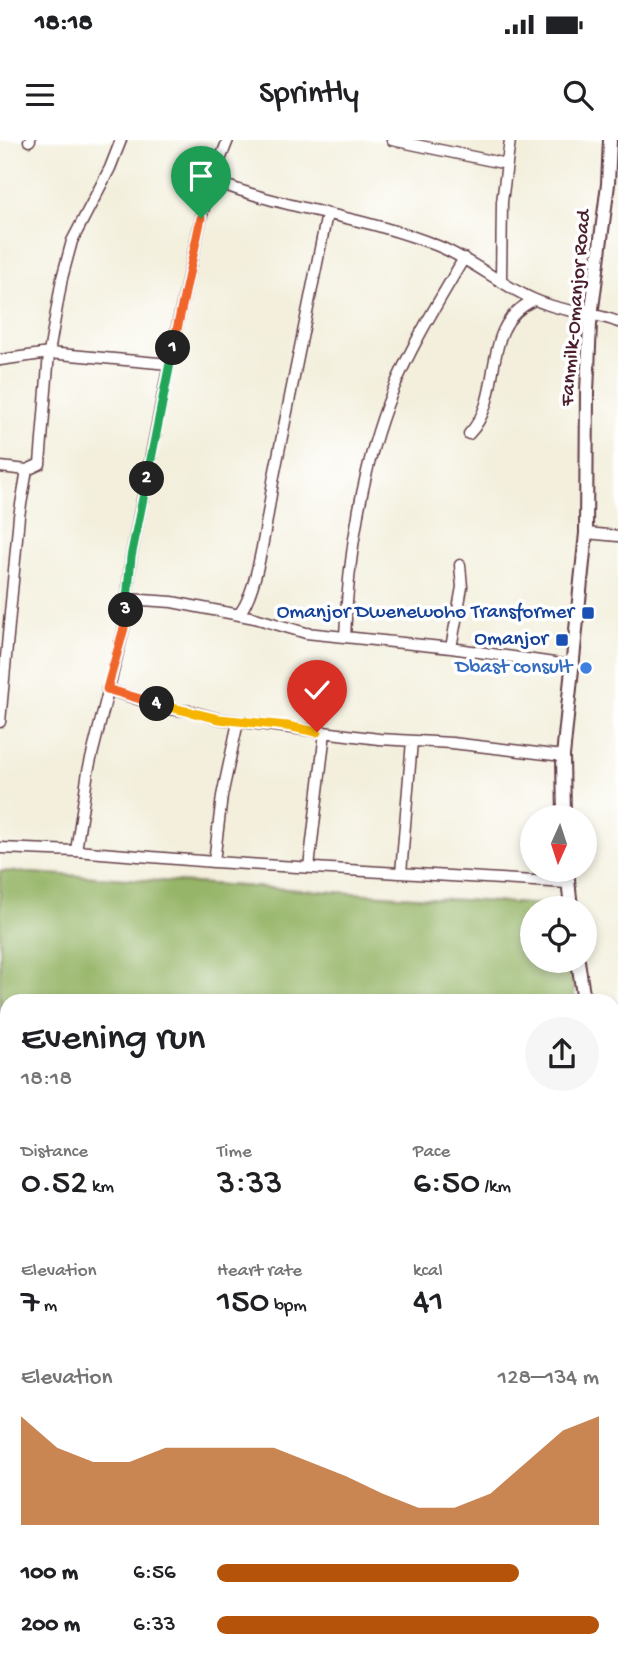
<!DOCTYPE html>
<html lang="en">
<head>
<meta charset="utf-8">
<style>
  :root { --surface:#fff; --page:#f6f6f6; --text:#202124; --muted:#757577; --accent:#b45309 }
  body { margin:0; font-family:"Gochi Hand",sans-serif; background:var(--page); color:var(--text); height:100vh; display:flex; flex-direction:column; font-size:26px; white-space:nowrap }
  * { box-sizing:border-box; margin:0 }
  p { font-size:23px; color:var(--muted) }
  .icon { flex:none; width:38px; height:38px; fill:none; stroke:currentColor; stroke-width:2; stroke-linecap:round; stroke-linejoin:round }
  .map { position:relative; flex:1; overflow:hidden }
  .side { position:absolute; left:0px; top:854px; width:620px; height:672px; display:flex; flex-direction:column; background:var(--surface); border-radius:21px 21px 0 0; box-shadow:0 4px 10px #0003 }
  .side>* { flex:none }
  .needle { width:46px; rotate:183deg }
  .buttons { position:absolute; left:520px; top:665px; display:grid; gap:14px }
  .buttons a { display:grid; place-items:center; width:77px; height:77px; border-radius:50%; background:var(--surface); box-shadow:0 4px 10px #0003; font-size:35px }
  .pin { position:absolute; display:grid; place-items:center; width:60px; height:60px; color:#fff; margin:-72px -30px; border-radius:50% 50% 50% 0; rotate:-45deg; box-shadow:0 0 7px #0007 }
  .pin .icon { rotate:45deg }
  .km { position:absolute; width:35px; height:35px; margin:-18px; border-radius:50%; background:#222; color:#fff; font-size:19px; line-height:35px; text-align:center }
  .round { display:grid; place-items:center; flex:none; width:74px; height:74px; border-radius:37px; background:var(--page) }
  .overview { display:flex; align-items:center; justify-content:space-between; height:119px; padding:0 21px }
  h1 { font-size:38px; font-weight:600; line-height:52px }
  .stats { display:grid; grid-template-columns:repeat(3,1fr); gap:10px; height:119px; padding:7px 21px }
  .stats div { display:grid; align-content:center }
  .stats b { font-size:35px; font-weight:600 }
  .stats small { font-size:19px; font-weight:400 }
  .stats p { font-size:19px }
  .chart { height:196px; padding:14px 21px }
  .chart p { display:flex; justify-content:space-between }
  .chart svg { width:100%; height:126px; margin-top:7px; fill:var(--accent); opacity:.7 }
  ul { padding:0 21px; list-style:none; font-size:23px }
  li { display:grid; grid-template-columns:112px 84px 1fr; align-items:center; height:52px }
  li i { height:18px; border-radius:9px; background:var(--accent) }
  .status { display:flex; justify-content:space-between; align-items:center; height:49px; padding:0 35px; background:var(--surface); direction:ltr }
  .status svg { height:19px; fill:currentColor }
  header { display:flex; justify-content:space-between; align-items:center; height:91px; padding:0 21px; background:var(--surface); font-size:32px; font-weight:600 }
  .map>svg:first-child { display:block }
  .forest { fill:#96b568; stroke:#706a4a; stroke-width:2 }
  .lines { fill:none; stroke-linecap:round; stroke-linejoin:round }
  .street-casing { stroke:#633e46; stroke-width:13 }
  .secondary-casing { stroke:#633e46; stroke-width:16 }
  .street { stroke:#fff; stroke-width:10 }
  .secondary { stroke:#fff; stroke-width:12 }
  .split-1-casing { stroke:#fff; stroke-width:14 }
  .split-2-casing { stroke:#fff; stroke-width:14 }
  .split-3-casing { stroke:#fff; stroke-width:14 }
  .split-4-casing { stroke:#fff; stroke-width:14 }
  .split-5-casing { stroke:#fff; stroke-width:14 }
  .split-6-casing { stroke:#fff; stroke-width:14 }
  .split-1 { stroke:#f0652b; stroke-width:9 }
  .split-2 { stroke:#22a559; stroke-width:9 }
  .split-3 { stroke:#22a559; stroke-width:9 }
  .split-4 { stroke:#f0652b; stroke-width:9 }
  .split-5 { stroke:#f5b400; stroke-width:9 }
  .split-6 { stroke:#f5b400; stroke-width:9 }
  .transit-dot { fill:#1a4fb4; stroke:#fff; stroke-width:2.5 }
  .shop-dot { fill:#3f7fe0; stroke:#fff; stroke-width:2.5 }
  .labels { text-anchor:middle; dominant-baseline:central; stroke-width:7; stroke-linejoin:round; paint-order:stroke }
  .street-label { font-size:21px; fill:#4a1f2b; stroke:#fff }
  .transit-label { font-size:21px; fill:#164399; stroke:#fff; text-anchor:end }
  .shop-label { font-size:21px; fill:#366cbe; stroke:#fff; text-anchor:end }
</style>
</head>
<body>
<div class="status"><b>18:18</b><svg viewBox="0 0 49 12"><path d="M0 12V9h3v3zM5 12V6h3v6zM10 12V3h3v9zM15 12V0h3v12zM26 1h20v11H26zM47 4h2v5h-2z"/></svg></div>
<header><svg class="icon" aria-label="menu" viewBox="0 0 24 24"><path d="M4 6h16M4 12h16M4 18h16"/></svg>Sprintly<svg class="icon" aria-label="search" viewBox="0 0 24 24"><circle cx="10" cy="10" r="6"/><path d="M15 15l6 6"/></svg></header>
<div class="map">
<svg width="618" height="1526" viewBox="0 0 618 1526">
  <rect width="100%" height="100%" fill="#fff"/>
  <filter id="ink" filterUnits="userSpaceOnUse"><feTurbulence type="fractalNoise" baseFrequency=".0143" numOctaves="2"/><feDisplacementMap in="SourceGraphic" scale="14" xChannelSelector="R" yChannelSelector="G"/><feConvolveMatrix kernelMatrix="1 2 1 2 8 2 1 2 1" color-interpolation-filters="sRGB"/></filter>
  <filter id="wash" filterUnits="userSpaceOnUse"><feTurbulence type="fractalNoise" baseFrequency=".00686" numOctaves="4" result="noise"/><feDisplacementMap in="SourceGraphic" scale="28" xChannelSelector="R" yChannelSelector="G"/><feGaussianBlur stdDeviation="1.57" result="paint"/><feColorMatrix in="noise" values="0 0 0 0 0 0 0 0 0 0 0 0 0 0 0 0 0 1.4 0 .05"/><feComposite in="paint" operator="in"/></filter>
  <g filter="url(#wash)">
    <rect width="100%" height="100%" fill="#f3efdc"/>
    <!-- forest -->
    <path class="forest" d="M0,731L562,766V768H532V821H570L575,861H7V1519H504L502,1526L0,1524Z
      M614,1114L618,1119V1526H527L529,1519H612Z"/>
  </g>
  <g filter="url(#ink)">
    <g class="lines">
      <defs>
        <path id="street" d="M392,0L507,24
          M29,1L30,0
          M212,40C285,70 365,76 438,106C475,121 509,152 546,164C569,173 595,172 618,182
          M501,140L502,62L510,0
          M0,220L49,213L169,224
          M469,294C507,254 477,187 534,160
          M0,327L27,330L40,324L49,213L62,138L72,101L110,28L121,0
          M586,393L618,396
          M127,459L172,462L255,478L306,493L451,508L574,526
          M239,474C259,451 268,369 274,336C291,248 309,161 327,74
          M345,497C348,416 362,326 393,250C412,204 439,161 464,118
          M451,508L462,447L460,425
          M107,549L168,569L190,571L219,579L379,599L452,603L563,616
          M0,582L19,376L27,330
          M0,708L76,711L214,722L568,743
          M76,711L88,631L124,488L131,417L169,224L201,78L212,40L228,0
          M214,722L222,656L238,582
          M309,727L325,592
          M401,733L412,601
          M612,1094L618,1098"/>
        <path id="secondary" d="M564,677L563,616L586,393L587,252L590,184L608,44L610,0
          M567,730L571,768
          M578,821L584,861
          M612,1018L618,995
          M508,1526L509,1519"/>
      </defs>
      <!-- street casing -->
      <use href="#street" class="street-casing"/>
      <!-- secondary casing -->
      <use href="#secondary" class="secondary-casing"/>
      <!-- street -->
      <use href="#street" class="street"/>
      <!-- secondary -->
      <use href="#secondary" class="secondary"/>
    </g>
  </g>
  <g class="lines" filter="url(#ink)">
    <defs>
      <path id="split-1" d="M173,208L201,78"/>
      <path id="split-2" d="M147,339L173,208"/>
      <path id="split-3" d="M126,470L131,417L147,339"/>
      <path id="split-4" d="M126,470L124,488L107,549L157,564"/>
      <path id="split-5" d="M157,564L219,579L287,586"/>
      <path id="split-6" d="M287,586L317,592"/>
    </defs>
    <!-- split-1 casing -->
    <use href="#split-1" class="split-1-casing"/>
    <!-- split-2 casing -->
    <use href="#split-2" class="split-2-casing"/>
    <!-- split-3 casing -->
    <use href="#split-3" class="split-3-casing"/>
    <!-- split-4 casing -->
    <use href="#split-4" class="split-4-casing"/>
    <!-- split-5 casing -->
    <use href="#split-5" class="split-5-casing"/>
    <!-- split-6 casing -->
    <use href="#split-6" class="split-6-casing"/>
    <!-- split-1 -->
    <use href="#split-1" class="split-1"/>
    <!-- split-2 -->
    <use href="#split-2" class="split-2"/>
    <!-- split-3 -->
    <use href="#split-3" class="split-3"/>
    <!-- split-4 -->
    <use href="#split-4" class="split-4"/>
    <!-- split-5 -->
    <use href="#split-5" class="split-5"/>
    <!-- split-6 -->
    <use href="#split-6" class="split-6"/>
  </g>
  <!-- markers -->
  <g class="transit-dot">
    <rect x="581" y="466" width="14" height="14" rx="3.5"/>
    <rect x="555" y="493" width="14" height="14" rx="3.5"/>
  </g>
  <circle class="shop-dot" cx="586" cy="528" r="7"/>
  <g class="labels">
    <!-- street labels -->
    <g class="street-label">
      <text transform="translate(577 168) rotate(-85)">Fanmilk-Omanjor Road</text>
    </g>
    <!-- transit labels -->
    <g class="transit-label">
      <text x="574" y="473">Omanjor Dwenewoho Transformer</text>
      <text x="548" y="500">Omanjor</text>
    </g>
    <!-- shop labels -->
    <g class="shop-label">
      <text x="572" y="528">Dbast consult</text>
    </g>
  </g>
</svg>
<div class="buttons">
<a><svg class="needle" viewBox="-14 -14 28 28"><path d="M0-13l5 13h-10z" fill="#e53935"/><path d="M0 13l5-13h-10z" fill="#757577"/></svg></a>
<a><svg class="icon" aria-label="locate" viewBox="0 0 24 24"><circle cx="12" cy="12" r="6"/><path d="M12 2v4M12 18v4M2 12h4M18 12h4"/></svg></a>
</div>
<div class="pin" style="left:201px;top:78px;background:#1e9e55"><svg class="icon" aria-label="arrive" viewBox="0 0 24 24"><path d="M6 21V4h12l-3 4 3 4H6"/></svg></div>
<div class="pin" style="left:317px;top:592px;background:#d93025"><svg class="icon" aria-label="check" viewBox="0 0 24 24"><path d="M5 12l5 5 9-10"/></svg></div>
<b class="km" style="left:173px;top:208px">1</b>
<b class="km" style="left:147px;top:339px">2</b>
<b class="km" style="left:126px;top:470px">3</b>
<b class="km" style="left:157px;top:564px">4</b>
<section class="side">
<div class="overview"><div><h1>Evening run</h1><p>18:18</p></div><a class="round"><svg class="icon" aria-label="share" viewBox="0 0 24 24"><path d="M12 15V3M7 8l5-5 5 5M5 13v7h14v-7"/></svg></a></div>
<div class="stats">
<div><p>Distance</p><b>0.52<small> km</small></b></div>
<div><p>Time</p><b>3:33</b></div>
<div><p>Pace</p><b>6:50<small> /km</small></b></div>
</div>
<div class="stats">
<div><p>Elevation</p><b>7<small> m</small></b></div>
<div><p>Heart rate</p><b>150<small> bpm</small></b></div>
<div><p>kcal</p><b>41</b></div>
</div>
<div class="chart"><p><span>Elevation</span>128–134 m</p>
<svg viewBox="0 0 160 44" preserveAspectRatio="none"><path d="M0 44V6L10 17L20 22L30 22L40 17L50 17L60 17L70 17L80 22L90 27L100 33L110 38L120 38L130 33L140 22L150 11L160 6V44z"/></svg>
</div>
<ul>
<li><b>100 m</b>6:56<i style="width:79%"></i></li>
<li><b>200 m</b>6:33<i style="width:100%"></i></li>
</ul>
</section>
</div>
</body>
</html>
